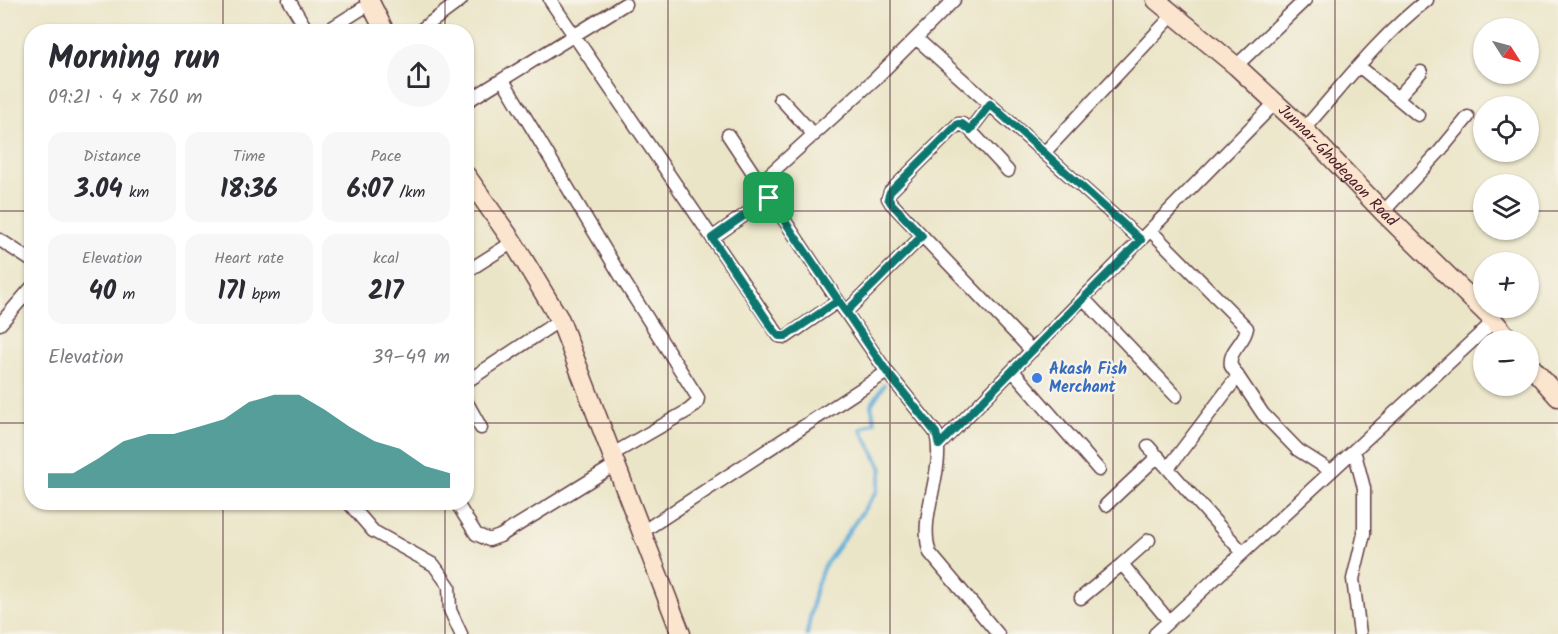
<!DOCTYPE html>
<html lang="en">
<head>
<meta charset="utf-8">
<style>
  :root { --surface:#fff; --page:#f7f7f7; --text:#2b2b33; --muted:#7c7c81; --accent:#0f766e }
  body { margin:0; font-family:Kalam,sans-serif; background:var(--page); color:var(--text); height:100vh; display:flex; flex-direction:column; font-size:22px; white-space:nowrap }
  * { box-sizing:border-box; margin:0 }
  p { font-size:20px; color:var(--muted) }
  .icon { flex:none; width:33px; height:33px; fill:none; stroke:currentColor; stroke-width:2; stroke-linecap:round; stroke-linejoin:round }
  .map { position:relative; flex:1; overflow:hidden }
  .side { position:absolute; left:24px; top:24px; width:450px; height:486px; display:flex; flex-direction:column; background:var(--surface); border-radius:24px; box-shadow:0 2px 4px #0004 }
  .side>* { flex:none }
  .needle { width:39px; rotate:126deg }
  .tools { position:absolute; left:1473px; top:18px; display:grid; gap:12px }
  .tools a { display:grid; place-items:center; width:66px; height:66px; border-radius:50%; background:var(--surface); box-shadow:0 2px 4px #0004; font-size:30px }
  .pin { position:absolute; display:grid; place-items:center; width:51px; height:51px; color:#fff; margin:-26px; border-radius:12px; box-shadow:0 3px 9px #0006 }
  .round { display:grid; place-items:center; flex:none; width:63px; height:63px; border-radius:32px; background:var(--page) }
  .headline { display:flex; align-items:center; justify-content:space-between; height:102px; padding:0 24px }
  h1 { font-size:33px; font-weight:700; line-height:45px }
  .metrics { display:grid; grid-template-columns:repeat(3,1fr); gap:9px; height:102px; padding:6px 24px }
  .metrics div { display:grid; align-content:center; border-radius:15px; background:var(--page); text-align:center }
  .metrics b { font-size:26px; font-weight:700 }
  .metrics small { font-size:16px; font-weight:400 }
  .metrics p { font-size:16px }
  .chart { height:168px; padding:12px 24px }
  .chart p { display:flex; justify-content:space-between }
  .chart svg { width:100%; height:108px; margin-top:6px; fill:var(--accent); opacity:.7 }
  .map>svg:first-child { display:block }
  .lines { fill:none; stroke-linecap:round; stroke-linejoin:round }
  .stream { stroke:#60add9; stroke-width:4 }
  .street-casing { stroke:#623d43; stroke-width:15 }
  .secondary-casing { stroke:#623d43; stroke-width:21 }
  .street { stroke:#fff; stroke-width:12 }
  .secondary { stroke:#fbe5cf; stroke-width:18 }
  .route-casing { stroke:#fff; stroke-width:12 }
  .route { stroke:#0f766e; stroke-width:8 }
  .grid { fill:none; stroke:#4a1f2b; stroke-width:1.5; stroke-opacity:0.55 }
  .shop-dot { fill:#3f7fe0; stroke:#f7f3e8; stroke-width:2 }
  .labels { text-anchor:middle; dominant-baseline:central; stroke-width:5; stroke-linejoin:round; paint-order:stroke }
  .street-label { font-size:16px; fill:#4a1f2b; stroke:#f7f3e8 }
  .shop-label { font-size:16px; font-weight:bold; fill:#366cbe; stroke:#f7f3e8; text-anchor:start }
</style>
</head>
<body>
<div class="map">
<svg width="1558" height="634" viewBox="0 0 1558 634">
  <rect width="100%" height="100%" fill="#f7f3e8"/>
  <filter id="ink" filterUnits="userSpaceOnUse"><feTurbulence type="fractalNoise" baseFrequency=".0167" numOctaves="2"/><feDisplacementMap in="SourceGraphic" scale="12" xChannelSelector="R" yChannelSelector="G"/><feConvolveMatrix kernelMatrix="1 2 1 2 8 2 1 2 1" color-interpolation-filters="sRGB"/></filter>
  <filter id="wash" filterUnits="userSpaceOnUse"><feTurbulence type="fractalNoise" baseFrequency=".008" numOctaves="4" result="noise"/><feDisplacementMap in="SourceGraphic" scale="24" xChannelSelector="R" yChannelSelector="G"/><feGaussianBlur stdDeviation="1.35" result="paint"/><feColorMatrix in="noise" values="0 0 0 0 0 0 0 0 0 0 0 0 0 0 0 0 0 1.4 0 .05"/><feComposite in="paint" operator="in"/></filter>
  <g filter="url(#wash)">
    <rect width="100%" height="100%" fill="#ebe5c8"/>
    <g class="lines">
      <!-- stream -->
      <path class="stream" d="M807,634L815,591L823,568L877,491L882,469L861,429L875,422L871,405L884,385"/>
    </g>
  </g>
  <g filter="url(#ink)">
    <g class="lines">
      <defs>
        <path id="street" d="M289,0L308,32
          M550,0L779,336L786,337L838,301L887,372L936,433C946,472 917,517 930,553L998,634
          M325,32L371,3
          M418,32L461,0
          M916,38L1141,240
          M1236,66L1305,0
          M1360,67L1418,115
          M503,80L625,283L698,398L697,403L689,410L611,455
          M1398,97L1421,72
          M780,98L814,135
          M466,102L625,4
          M990,104L970,130L962,124H958L890,192L888,198L891,203L1032,351
          M1304,129C1343,85 1380,36 1427,0
          M970,130L1008,171
          M728,135L838,301
          M1044,153L1173,15
          M760,183L875,79L954,0
          M1383,212L1439,152L1468,117
          M1150,230L1247,328C1245,343 1228,350 1231,366L1263,414L1298,450L1331,471
          M712,238L769,198
          M0,240L32,261
          M466,272L513,242
          M1083,298L1176,396
          M846,312L922,236
          M0,324L32,287
          M1013,371L1099,470
          M466,382L560,320
          M466,401L481,428
          M939,445L1275,103
          M1148,446L1243,553
          M1354,450L1364,488V534L1353,579L1360,634
          M1169,467L1238,376
          M348,502L373,531L434,565L449,586L450,610L461,634
          M456,502L476,534L489,540L500,536L615,465
          M1106,505L1158,456
          M642,532L887,372
          M1149,540L1122,564L1169,621
          M1081,598L1122,564
          M1155,634L1494,321"/>
        <g id="secondary">
          <path d="M369,0L385,32"/>
          <path id="s1" d="M1156,0L1236,66L1304,129L1383,212L1494,321L1510,340"/>
          <path d="M466,175L513,242L560,320L681,634"/>
          <path d="M1528,363L1558,397"/>
        </g>
      </defs>
      <!-- street casing -->
      <use href="#street" class="street-casing"/>
      <!-- secondary casing -->
      <use href="#secondary" class="secondary-casing"/>
      <!-- street -->
      <use href="#street" class="street"/>
      <!-- secondary -->
      <use href="#secondary" class="secondary"/>
    </g>
  </g>
  <g class="lines" filter="url(#ink)">
    <defs>
      <path id="route" d="M769,198L887,372L936,433L939,445L1141,240L990,104L970,130L962,124H958L890,192L888,198L891,203L922,236L846,312L838,301L786,336H779L773,329L712,238L769,198"/>
    </defs>
    <!-- route casing -->
    <use href="#route" class="route-casing"/>
    <!-- route -->
    <use href="#route" class="route"/>
  </g>
  <!-- grid -->
  <path class="grid" d="M223,0V32M445,0V32M668,0V634M890,0V634M1113,0V634M1335,0V634M0,211H32M466,211H1484M1528,211H1558M0,423H32M466,423H1558M223,502V634M445,502V634"/>
  <!-- markers -->
  <circle class="shop-dot" cx="1037" cy="378" r="6"/>
  <g class="labels">
    <!-- street labels -->
    <g class="street-label">
      <text stroke="none"><textPath href="#s1" startOffset="246">Junnar-Ghodegaon Road</textPath></text>
    </g>
    <!-- shop labels -->
    <g class="shop-label">
      <text x="1049" y="369">Akash Fish<tspan x="1049" dy="18">Merchant</tspan></text>
    </g>
  </g>
</svg>
<div class="tools">
<a><svg class="needle" viewBox="-14 -14 28 28"><path d="M0-13l5 13h-10z" fill="#e53935"/><path d="M0 13l5-13h-10z" fill="#7c7c81"/></svg></a>
<a><svg class="icon" aria-label="locate" viewBox="0 0 24 24"><circle cx="12" cy="12" r="6"/><path d="M12 2v4M12 18v4M2 12h4M18 12h4"/></svg></a>
<a><svg class="icon" aria-label="layers" viewBox="0 0 24 24"><path d="M12 4l9 5-9 5-9-5zM3 14l9 5 9-5"/></svg></a>
<a>+</a>
<a>−</a>
</div>
<div class="pin" style="left:769px;top:198px;background:#1e9e55"><svg class="icon" aria-label="arrive" viewBox="0 0 24 24"><path d="M6 21V4h12l-3 4 3 4H6"/></svg></div>
<section class="side">
<div class="headline"><div><h1>Morning run</h1><p>09:21 · 4 × 760 m</p></div><a class="round"><svg class="icon" aria-label="share" viewBox="0 0 24 24"><path d="M12 15V3M7 8l5-5 5 5M5 13v7h14v-7"/></svg></a></div>
<div class="metrics">
<div><p>Distance</p><b>3.04<small> km</small></b></div>
<div><p>Time</p><b>18:36</b></div>
<div><p>Pace</p><b>6:07<small> /km</small></b></div>
</div>
<div class="metrics">
<div><p>Elevation</p><b>40<small> m</small></b></div>
<div><p>Heart rate</p><b>171<small> bpm</small></b></div>
<div><p>kcal</p><b>217</b></div>
</div>
<div class="chart"><p><span>Elevation</span>39–49 m</p>
<svg viewBox="0 0 160 44" preserveAspectRatio="none"><path d="M0 44V38L10 38L20 32L30 25L40 22L50 22L60 19L70 16L80 9L90 6L100 6L110 12L120 19L130 25L140 28L150 35L160 38V44z"/></svg>
</div>
</section>
</div>
</body>
</html>
